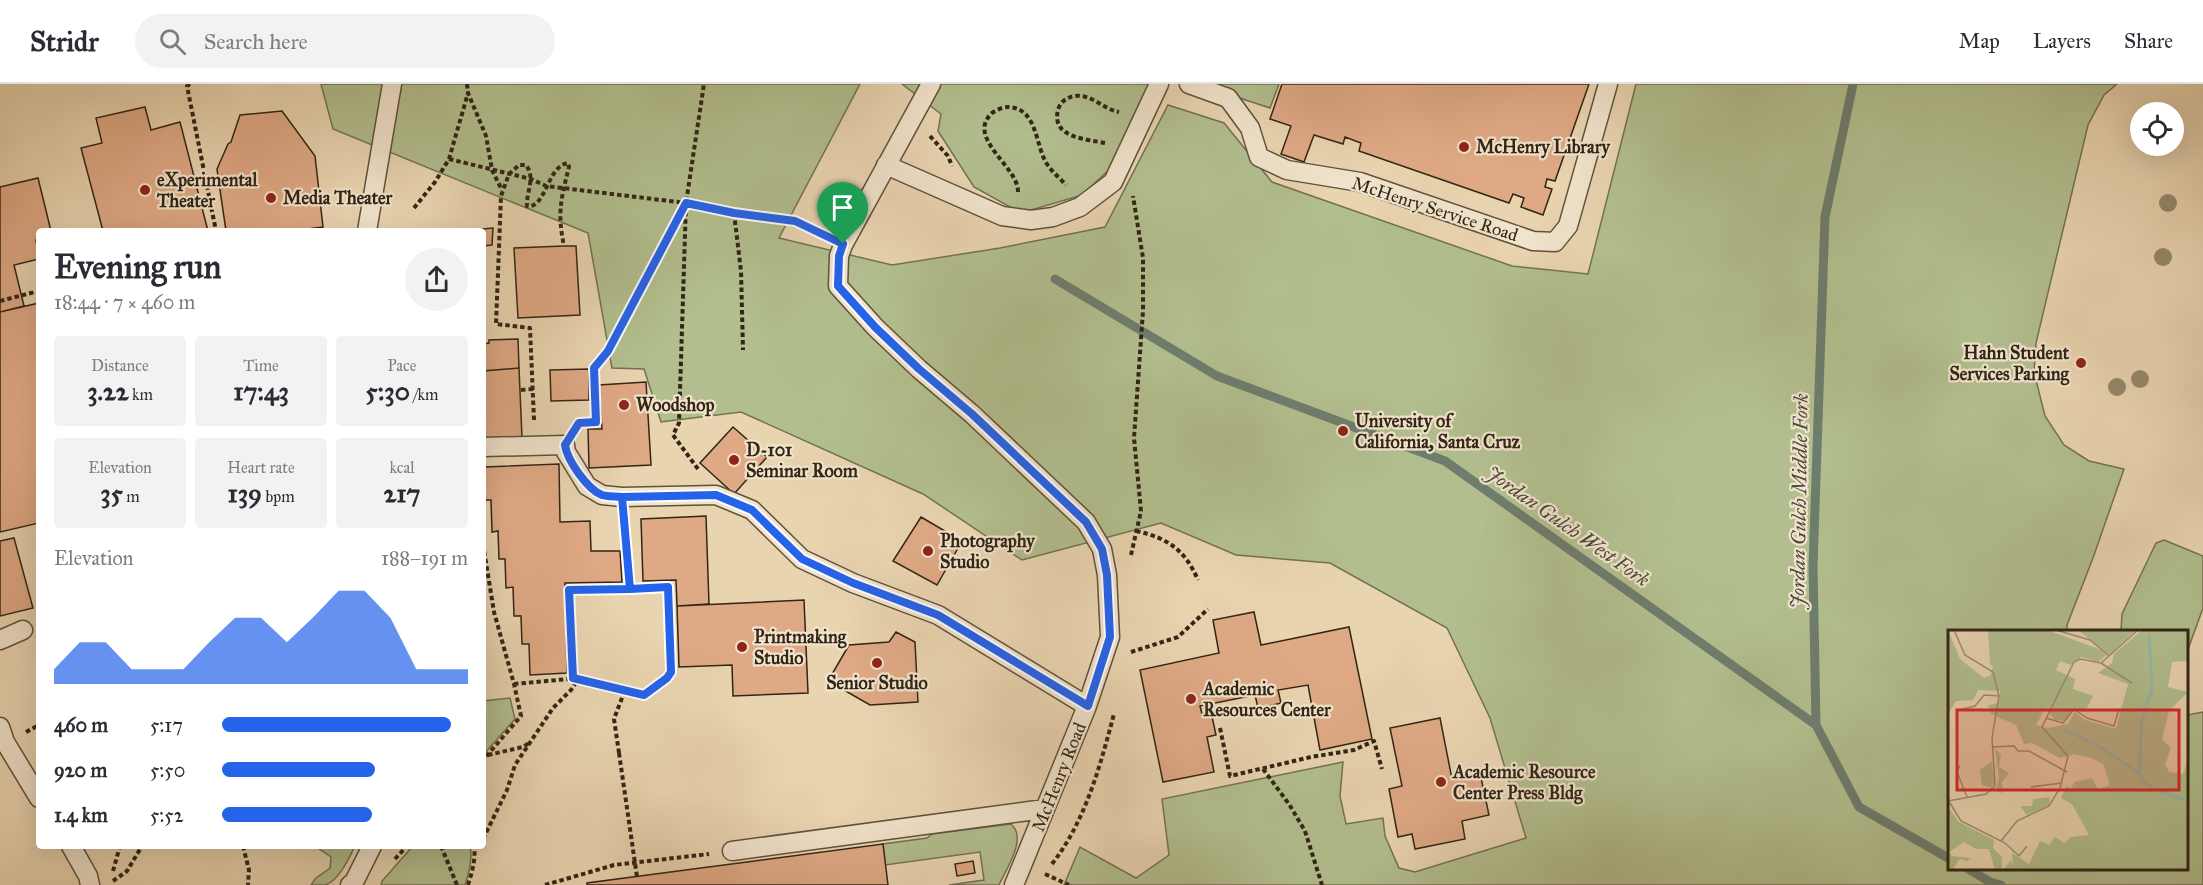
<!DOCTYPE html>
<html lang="en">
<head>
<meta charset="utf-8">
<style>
  :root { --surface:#fff; --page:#f2f2f3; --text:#2b2b33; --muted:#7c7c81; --line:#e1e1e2; --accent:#2563eb }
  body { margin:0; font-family:"IM FELL Great Primer",serif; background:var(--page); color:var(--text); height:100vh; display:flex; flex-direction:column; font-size:22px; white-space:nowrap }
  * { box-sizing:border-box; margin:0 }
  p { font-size:20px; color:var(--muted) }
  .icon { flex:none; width:33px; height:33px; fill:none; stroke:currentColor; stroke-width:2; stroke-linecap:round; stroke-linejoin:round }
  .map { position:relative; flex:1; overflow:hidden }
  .sheet { position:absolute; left:36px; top:144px; width:450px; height:621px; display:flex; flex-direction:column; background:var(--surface); border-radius:6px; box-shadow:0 6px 24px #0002 }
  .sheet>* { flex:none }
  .controls { position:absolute; left:2130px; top:18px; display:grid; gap:12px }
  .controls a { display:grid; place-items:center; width:54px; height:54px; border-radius:50%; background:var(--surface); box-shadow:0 6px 24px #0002; font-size:30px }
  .pin { position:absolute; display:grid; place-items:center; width:51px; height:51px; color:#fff; margin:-62px -26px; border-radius:50% 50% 50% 0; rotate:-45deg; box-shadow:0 0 6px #0007 }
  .pin .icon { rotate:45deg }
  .round { display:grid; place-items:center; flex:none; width:63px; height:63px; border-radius:32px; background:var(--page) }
  .summary { display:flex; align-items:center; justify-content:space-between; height:102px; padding:0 18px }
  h1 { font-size:33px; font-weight:700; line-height:45px }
  .stats { display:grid; grid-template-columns:repeat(3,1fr); gap:9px; height:102px; padding:6px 18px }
  .stats div { display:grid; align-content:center; border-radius:6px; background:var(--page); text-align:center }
  .stats b { font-size:26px; font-weight:700 }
  .stats small { font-size:16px; font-weight:400 }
  .stats p { font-size:16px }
  .chart { height:168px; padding:12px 18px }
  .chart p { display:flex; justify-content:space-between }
  .chart svg { width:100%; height:108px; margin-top:6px; fill:var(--accent); opacity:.7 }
  ul { padding:0 18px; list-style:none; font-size:20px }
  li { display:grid; grid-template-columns:96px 72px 1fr; align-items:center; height:45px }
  li i { height:15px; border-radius:8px; background:var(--accent) }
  header { display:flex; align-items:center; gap:36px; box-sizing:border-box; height:84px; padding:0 30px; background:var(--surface); border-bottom:2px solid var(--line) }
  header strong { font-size:28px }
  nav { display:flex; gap:33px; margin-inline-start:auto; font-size:21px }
  .search { width:420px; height:54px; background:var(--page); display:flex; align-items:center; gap:15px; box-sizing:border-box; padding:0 21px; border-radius:33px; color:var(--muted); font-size:22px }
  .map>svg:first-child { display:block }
  .green { fill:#b2be8e; stroke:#727252; stroke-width:1.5 }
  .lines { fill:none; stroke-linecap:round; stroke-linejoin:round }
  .stream { stroke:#6e7d6e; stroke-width:9 }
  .building { fill:#dfa985; stroke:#312515; stroke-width:1.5 }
  .lane-casing { stroke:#5f513c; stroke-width:21 }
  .path { stroke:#312515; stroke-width:4; stroke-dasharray:4.5 3; stroke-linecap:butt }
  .lane { stroke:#f1e3cc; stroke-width:18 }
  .path-bridge { stroke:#312515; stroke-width:4; stroke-dasharray:4.5 3; stroke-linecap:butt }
  .tree { fill:#95896b }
  .route-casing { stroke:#fff; stroke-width:12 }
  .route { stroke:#2563eb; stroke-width:8 }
  .poi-dot { fill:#8f2418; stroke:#f1e3cc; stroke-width:2 }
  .labels { text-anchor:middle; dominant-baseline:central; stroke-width:4.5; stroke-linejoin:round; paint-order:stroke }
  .poi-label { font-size:18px; font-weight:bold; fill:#312515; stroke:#f1e3cc; text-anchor:start }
  .street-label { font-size:18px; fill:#312515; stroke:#f1e3cc }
  .water-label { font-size:20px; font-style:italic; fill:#4a4a3a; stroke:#f1e3cc }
  .inset-river { fill:none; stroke:#97b8a9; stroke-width:3 }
  .inset-road { fill:none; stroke:#9f8e72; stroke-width:1.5 }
  .view { fill:#d62828; fill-opacity:0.15; stroke:#d62828; stroke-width:3 }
  .inset-edge { fill:none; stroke:#312515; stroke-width:3 }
</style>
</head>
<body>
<header>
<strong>Stridr</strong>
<div class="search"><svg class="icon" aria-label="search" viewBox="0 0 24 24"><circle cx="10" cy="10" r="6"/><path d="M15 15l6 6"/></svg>Search here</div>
<nav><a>Map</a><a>Layers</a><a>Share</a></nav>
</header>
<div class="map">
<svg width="2203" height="801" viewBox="0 0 2203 801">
  <rect width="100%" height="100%" fill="#e9d4b0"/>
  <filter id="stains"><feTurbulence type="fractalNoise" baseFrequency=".00333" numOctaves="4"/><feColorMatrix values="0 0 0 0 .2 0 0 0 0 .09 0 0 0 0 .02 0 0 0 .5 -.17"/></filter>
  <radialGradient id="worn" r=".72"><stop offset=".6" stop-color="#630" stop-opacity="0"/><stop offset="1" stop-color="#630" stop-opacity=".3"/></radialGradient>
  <!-- green -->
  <path class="green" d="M321,0H860L779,154L892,181L1000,164L1105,143L1168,21L1224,39L1272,98L1512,182L1588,190L1636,0H2117L2104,11L2088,41L2036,259L2034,288L2045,332L2064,361L2089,377L2124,385L2093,474L2067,541V547L1950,548V784H2186L2187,631L2203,628V801H1064L1080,763L1136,794L1169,771L1162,715L1343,678L1340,712L1346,740L1383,734L1385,752L1399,784L1415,788L1526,754L1490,634L1447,544L1330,479L1236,471L1161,439L1022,476L923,410L741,328L661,338L644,285L612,284L588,149L333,45Z
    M902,0H1150L1111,84L1082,111L1021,129L974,103L938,47L941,30Z
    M1197,0H1279L1270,24Z
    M2164,456L2203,472V524L2187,568L2186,548L2121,547L2122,530L2156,459Z
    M510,614L515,635L483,671V617Z
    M1011,740C1028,754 1006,785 999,801H949L984,796L980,768L885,781L883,760L927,754L932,750Z
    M315,762H355C349,774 339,797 325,801C322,801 315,801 311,801L316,794L330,784L331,773Z
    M413,762H470C473,775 469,789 465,801H381L382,797Z"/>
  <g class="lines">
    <!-- stream -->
    <path class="stream" d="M1853,0L1825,133L1813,482L1816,641L1859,723L1950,775
      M1055,195L1217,292L1445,377L1816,641
      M1967,784L1990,798L2001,801"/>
  </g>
  <!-- building -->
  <path class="building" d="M1282,0H1589L1555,97L1547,95L1545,103L1552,105L1543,131L1521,123L1524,114L1513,110L1509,119L1359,67L1361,59L1345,53L1343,60L1314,51L1304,78L1281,70L1291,42L1270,35Z
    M145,23L151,46L180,38L208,147H103L81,64L102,59L96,34Z
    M282,27L315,72L323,143L308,145V147H226L217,85L228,60L231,58L240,31Z
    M38,94L51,147H39V156H36L39,175L14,181L24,222L0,228V103Z
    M493,144L492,161L483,162V147H460Z
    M564,162H576L580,231L518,234L514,164Z
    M39,219V439L0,448V228Z
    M518,255L519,284L483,287V260L489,259V256Z
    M519,284L522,354L483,355V287Z
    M589,285V316L551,317L550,286Z
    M646,298L651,381L589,384L588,345H602L599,301Z
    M733,343L767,373L734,410L700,379Z
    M559,380L560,438L590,437L591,467H620L622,498L565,499L567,589L530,591L529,560H522L521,532H514L513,503L506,504L505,475H499L498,447L492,448L491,416H485L484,383Z
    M706,432L709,520L677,522L676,496L643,497L641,435Z
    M921,433L962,457L937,501L893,477Z
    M14,454L33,524L0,532V457Z
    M804,516L808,609L733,612L732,581L679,583L677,522Z
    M1254,528L1261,561L1349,543L1372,655L1320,666L1308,601L1278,606L1281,619L1269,622L1258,624L1255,611L1200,622L1202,630L1211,628L1216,651L1207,653L1214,688L1163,698L1140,586L1219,569L1213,536Z
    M896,548L915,558L918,618L870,621L828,597L849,561L889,558Z
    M1440,634L1452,695L1480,689L1489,731L1462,737L1465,755L1415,765L1412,750L1398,753L1389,705L1402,702L1390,644Z
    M883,760L888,801H587V799Z
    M973,777L975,789L957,792L955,780Z"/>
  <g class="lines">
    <defs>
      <path id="lane" d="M931,0L843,161L839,172L838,202L875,243L919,285L972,330L1086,438L1102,465L1107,491L1110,553L1087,622L1014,801
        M1189,0L1228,14L1250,44L1259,73L1287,86L1360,98L1533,157L1555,158L1568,142L1608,0
        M886,81L1002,132L1031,136L1053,133L1080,123L1113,98L1159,0
        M367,147L392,0
        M483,363L565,361L566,368L587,402L602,411L622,413L716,411L752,426L802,475L853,499L938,531L1087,622
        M0,556L23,546
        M0,643L5,658L39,714
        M71,762L88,792L90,801
        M732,767L1044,725
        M350,801L354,798L372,762"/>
    </defs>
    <!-- lane casing -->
    <use href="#lane" class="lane-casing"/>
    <!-- path -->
    <path class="path" d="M190,0L187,2L216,147
      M467,0L468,9
      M930,52L948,72L952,82
      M1105,59C1086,55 1051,54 1058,26C1060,18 1067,13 1075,12C1092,10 1103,25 1119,28
      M449,75L531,95L546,102L686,119L734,129L794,137L821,150
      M1018,108C1019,83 965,54 992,29C997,25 1004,23 1009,23C1038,25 1035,62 1047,80C1052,88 1060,94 1066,101
      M414,124L435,98L449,75L468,9L486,52L492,86L502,106
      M734,129L741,187L743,266
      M315,144V147
      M0,217L39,207
      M521,306L533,305
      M534,336L530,244L496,240L501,112L509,90L519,81H526C536,94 526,108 527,122C546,125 547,82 568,79L569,83C561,115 557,128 564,162
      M579,339L596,338L593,284L608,267L686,120
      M698,385L673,351L679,339L686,119L704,0
      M1136,447C1168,454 1185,466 1198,496
      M483,460L494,528L514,600L521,632L483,676
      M1131,471L1141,427L1134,354L1143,227V174L1133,112
      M1131,568L1178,553L1208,525
      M573,594L569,506L630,505
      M514,600L579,594L644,611L667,594L671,588L668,503L630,505L624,438
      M1220,644L1230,692L1311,673L1354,666L1374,657L1382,685
      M26,648L39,641
      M619,669L614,635L625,606
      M488,671L523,663L529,659
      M1263,685L1289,720L1305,747L1322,801
      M483,755L507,706L515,681L553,624L571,606L579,594
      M243,762L249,786L248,801
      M441,762L457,801
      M395,775L407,762
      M1052,780C1086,736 1100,682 1114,630
      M113,787L120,762
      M1045,790L1069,801
      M113,797L127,787L142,762
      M468,801C472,788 476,775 474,762
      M545,801L614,781L709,770"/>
    <!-- lane -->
    <use href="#lane" class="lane"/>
    <!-- path-bridge -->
    <path class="path-bridge" d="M619,669L637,793"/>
  </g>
  <!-- trees -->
  <g class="tree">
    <circle cx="2168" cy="119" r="9"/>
    <circle cx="2163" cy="173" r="9"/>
    <circle cx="2140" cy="295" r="9"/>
    <circle cx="2117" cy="303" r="9"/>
  </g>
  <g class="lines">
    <defs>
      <path id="route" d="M843,160L795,137L734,129L686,119L608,267L594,284L596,338L579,339L565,361C567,376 587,405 602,411C608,413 616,412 622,413L630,505L668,503L671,588L667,594L644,611L573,594L569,506L630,505L622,413L716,411L752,426L802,475L853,499L938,531L1088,622L1110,553L1107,491L1102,465L1086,438L972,330L919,285L875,243L838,202L839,172L843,160"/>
    </defs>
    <!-- route casing -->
    <use href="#route" class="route-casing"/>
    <!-- route -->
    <use href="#route" class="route"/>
  </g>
  <!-- markers -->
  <g class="poi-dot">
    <circle cx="1464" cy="63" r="6"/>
    <circle cx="145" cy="106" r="6"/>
    <circle cx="271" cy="114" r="6"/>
    <circle cx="2081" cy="279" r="6"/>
    <circle cx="624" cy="321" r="6"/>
    <circle cx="1343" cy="347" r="6"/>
    <circle cx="734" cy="376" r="6"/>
    <circle cx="928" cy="467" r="6"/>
    <circle cx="742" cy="563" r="6"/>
    <circle cx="877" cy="579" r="6"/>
    <circle cx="1191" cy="615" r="6"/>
    <circle cx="1441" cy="698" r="6"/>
  </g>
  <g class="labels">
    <!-- poi labels -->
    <g class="poi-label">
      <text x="1476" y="63">McHenry Library</text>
      <text x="157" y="96">eXperimental<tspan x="157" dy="21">Theater</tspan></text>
      <text x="283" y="114">Media Theater</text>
      <text x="2069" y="269" text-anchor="end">Hahn Student<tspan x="2069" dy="21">Services Parking</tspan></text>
      <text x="636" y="321">Woodshop</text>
      <text x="1355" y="337">University of<tspan x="1355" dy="21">California, Santa Cruz</tspan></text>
      <text x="746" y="366">D-101<tspan x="746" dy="21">Seminar Room</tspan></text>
      <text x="940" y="457">Photography<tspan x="940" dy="21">Studio</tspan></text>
      <text x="754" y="553">Printmaking<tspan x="754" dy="21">Studio</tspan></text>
      <text x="877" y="599" text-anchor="middle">Senior Studio</text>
      <text x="1203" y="605">Academic<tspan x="1203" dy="21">Resources Center</tspan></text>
      <text x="1453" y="688">Academic Resource<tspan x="1453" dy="21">Center Press Bldg</tspan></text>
    </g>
    <!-- street labels -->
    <g class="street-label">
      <text transform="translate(1435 125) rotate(18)">McHenry Service Road</text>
      <text transform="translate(1059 693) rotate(-68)">McHenry Road</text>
    </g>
    <!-- water labels -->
    <g class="water-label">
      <text transform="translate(1799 417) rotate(-89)">Jordan Gulch Middle Fork</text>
      <text transform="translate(1568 442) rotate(35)">Jordan Gulch West Fork</text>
    </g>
  </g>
  <!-- overview -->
  <g transform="translate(1948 546)">
    <rect width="240" height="240" fill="#e9d4b0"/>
    <path d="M0,0L12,29L36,48L43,45L45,36L42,35L40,0H99L151,19L158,25L150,32L133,27L123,35L112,31L108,40L127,49L125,59L145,66L137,82L126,79L118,91L107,90L97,78L88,95L99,98L120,94L127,82L137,90L168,99L180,54L150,43L164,33L166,24L194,0H240V31L224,32L220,57L240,62L221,81L214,109L223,118L217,134L221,142L235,144L240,130V240H55L63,230L65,237L64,223L81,234L92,211L101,215L107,207L116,213L123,207L141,205L124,174L113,168L118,156L123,159L126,152L144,148L150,159L162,155L155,134L143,128L126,124L112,128L84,113L76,114L68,95L43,84L40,75L51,73L52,61L30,60L25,70L8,71L0,84ZM130,0H188L161,25ZM47,118L53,125L51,137L61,143L54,152L55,163L48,161L51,148ZM44,131L46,153L44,158L34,155L32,140ZM102,167L101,175L79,185L72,176H84L85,169ZM0,177L11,192L46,210L45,218L54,227V240H47L41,219H28L16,212L1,222L4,226L23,228L19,231L12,229L4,240L0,238Z" fill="#b2be8e"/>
    <path class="inset-river" d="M201,5L204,59L193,93L192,144L196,152L209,160L240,171M115,99L154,118L192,144"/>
    <path class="inset-road" d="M108,0L142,10L161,26M153,33L184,53M11,80L27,76L36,65L51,66M98,88L115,93L126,79L139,88L166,96L171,79M44,117L66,116L70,121H81L119,142M12,135L9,142L19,167M83,157L114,153M0,170L13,191L57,213L71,226L79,216M0,171L38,164L47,156L44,108L51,66L45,42L17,25L6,0M53,211L69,191L101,176L112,158L120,126L94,97L126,32L132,29L153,33L190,0"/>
    <path class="view" d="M9,80H231V160H9Z"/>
    <rect width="240" height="240" class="inset-edge"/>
  </g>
  <rect width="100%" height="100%" filter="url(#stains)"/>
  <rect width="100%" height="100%" fill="url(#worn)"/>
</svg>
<div class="controls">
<a><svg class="icon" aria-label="locate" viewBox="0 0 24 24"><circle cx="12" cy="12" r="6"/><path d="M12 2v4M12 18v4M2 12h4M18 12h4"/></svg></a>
</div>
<div class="pin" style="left:843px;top:160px;background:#1e9e55"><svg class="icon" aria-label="arrive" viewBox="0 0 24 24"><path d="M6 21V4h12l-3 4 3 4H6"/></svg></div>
<section class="sheet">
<div class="summary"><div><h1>Evening run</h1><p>18:44 · 7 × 460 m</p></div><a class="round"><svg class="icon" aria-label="share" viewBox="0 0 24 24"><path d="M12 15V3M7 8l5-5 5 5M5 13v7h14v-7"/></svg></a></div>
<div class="stats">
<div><p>Distance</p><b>3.22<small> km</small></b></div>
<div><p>Time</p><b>17:43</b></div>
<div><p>Pace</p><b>5:30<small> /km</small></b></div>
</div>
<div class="stats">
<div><p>Elevation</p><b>35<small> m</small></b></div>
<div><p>Heart rate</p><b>139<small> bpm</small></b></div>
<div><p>kcal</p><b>217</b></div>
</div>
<div class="chart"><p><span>Elevation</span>188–191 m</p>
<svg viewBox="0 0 160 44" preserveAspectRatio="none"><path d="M0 44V38L10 27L20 27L30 38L40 38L50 38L60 27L70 17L80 17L90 27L100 17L110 6L120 6L130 17L140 38L150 38L160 38V44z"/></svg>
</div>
<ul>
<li><b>460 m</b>5:17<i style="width:93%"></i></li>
<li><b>920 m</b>5:50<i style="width:62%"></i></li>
<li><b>1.4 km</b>5:52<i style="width:61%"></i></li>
</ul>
</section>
</div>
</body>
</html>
